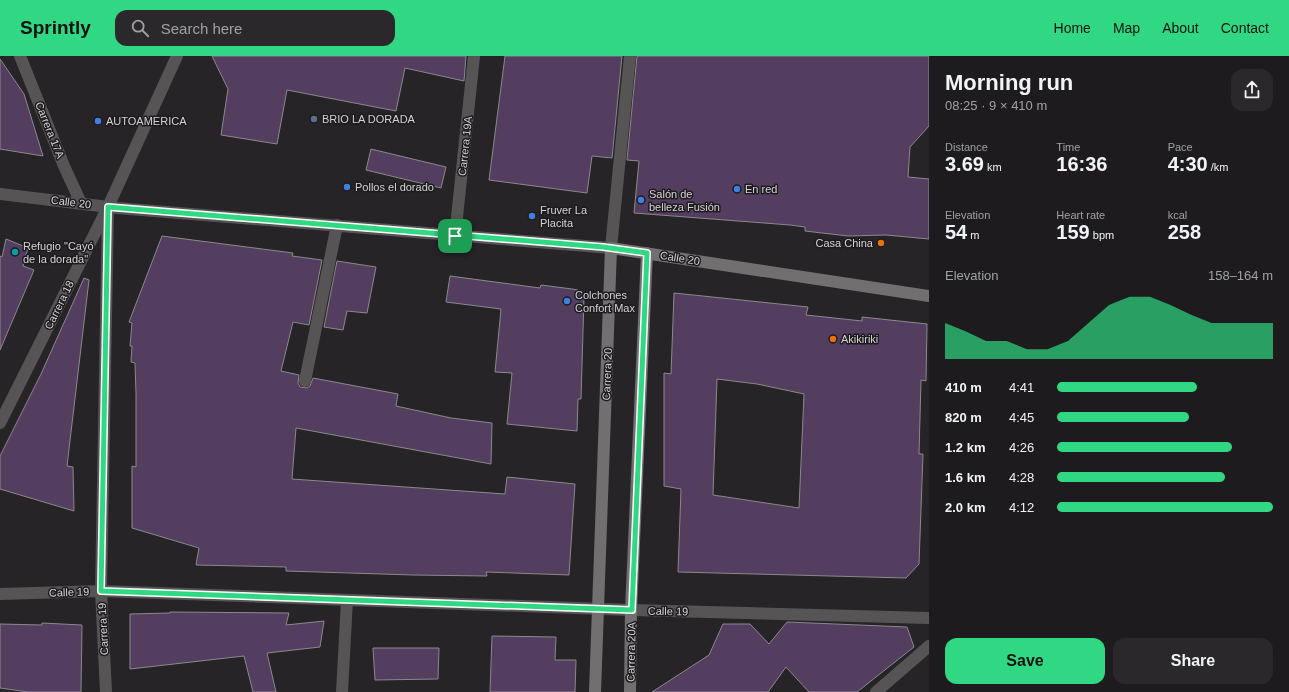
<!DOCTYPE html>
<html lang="en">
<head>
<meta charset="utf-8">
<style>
  :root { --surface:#1d1b1d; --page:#2a282a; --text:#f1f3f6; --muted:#a0a1a4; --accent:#30d883 }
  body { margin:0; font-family:Helvetica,sans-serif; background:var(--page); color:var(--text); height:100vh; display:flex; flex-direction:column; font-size:15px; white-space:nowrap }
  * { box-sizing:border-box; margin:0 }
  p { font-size:13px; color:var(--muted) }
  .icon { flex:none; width:22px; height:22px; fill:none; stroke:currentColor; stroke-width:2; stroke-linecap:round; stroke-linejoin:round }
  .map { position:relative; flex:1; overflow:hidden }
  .drawer { display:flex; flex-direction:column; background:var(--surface); width:360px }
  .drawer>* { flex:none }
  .pin { position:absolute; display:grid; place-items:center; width:34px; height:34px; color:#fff; margin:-17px; border-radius:8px; box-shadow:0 2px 6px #0006 }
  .round { display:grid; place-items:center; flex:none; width:42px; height:42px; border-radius:12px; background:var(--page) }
  .headline { display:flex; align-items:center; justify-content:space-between; height:68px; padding:0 16px }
  h1 { font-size:22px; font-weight:700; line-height:30px }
  .figures { display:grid; grid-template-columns:repeat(3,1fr); gap:6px; height:68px; padding:4px 16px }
  .figures div { display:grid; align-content:center }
  .figures b { font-size:20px; font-weight:700 }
  .figures small { font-size:11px; font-weight:400 }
  .figures p { font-size:11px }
  .chart { height:112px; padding:8px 16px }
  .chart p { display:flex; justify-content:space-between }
  .chart svg { width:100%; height:72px; margin-top:4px; fill:var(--accent); opacity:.7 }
  .action { display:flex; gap:8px; margin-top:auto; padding:8px 16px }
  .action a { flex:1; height:46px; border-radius:12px; background:var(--accent); color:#111; font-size:16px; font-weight:700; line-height:46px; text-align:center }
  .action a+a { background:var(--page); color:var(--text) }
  ul { padding:0 16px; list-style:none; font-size:13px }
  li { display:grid; grid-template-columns:64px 48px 1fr; align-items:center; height:30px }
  li i { height:10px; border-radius:5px; background:var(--accent) }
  header { display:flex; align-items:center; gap:24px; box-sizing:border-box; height:56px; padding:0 20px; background:var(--accent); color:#111 }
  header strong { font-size:19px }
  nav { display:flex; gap:22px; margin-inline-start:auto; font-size:14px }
  .search { width:280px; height:36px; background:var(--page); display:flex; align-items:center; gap:10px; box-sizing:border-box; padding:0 14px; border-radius:12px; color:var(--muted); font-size:15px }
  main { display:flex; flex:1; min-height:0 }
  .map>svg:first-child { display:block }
  .building { fill:#533e60; stroke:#8b898d; fill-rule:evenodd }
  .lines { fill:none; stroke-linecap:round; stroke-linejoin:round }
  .street { stroke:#575455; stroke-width:12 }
  .secondary { stroke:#726f70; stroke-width:12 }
  .route-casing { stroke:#fff; stroke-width:8 }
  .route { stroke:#30d883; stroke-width:5 }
  .service-dot { fill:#5c6f8a; stroke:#1d1b1e; stroke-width:1.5 }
  .shop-dot { fill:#3f7fe0; stroke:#1d1b1e; stroke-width:1.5 }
  .food-dot { fill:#e8710a; stroke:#1d1b1e; stroke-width:1.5 }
  .culture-dot { fill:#0f9aa8; stroke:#1d1b1e; stroke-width:1.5 }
  .labels { text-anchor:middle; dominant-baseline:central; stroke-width:3; stroke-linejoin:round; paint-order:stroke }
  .poi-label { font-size:11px; fill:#d4d3d5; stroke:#1d1b1e; text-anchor:start }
  .street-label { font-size:11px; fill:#d4d3d5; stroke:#1d1b1e }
</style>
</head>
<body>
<header>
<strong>Sprintly</strong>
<div class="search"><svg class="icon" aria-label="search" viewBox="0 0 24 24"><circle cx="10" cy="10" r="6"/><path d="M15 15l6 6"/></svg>Search here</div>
<nav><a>Home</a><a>Map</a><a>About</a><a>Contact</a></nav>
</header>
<main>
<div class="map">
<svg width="929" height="636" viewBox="0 0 929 636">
  <rect width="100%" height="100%" fill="#272427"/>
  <!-- building -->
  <path class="building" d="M212,0H466L464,25L405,12L396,55L287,34L277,88L221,79L228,33Z
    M505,0H622L612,102L592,100L587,137L489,124Z
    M637,0H929V70L910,91L908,121L929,123V183L886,179L848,180L805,175V171L790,169L634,157L639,105L627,104Z
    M0,3L24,38L43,100L0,93Z
    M371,93L446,111L441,132L366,114Z
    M162,180L293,197L292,200L322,204L309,269L293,266L281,315L299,319L298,327L300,331L307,332L310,330L313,322L398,338L396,350L451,362L492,367L491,408L296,372L292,423L505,438L507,421L575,428L569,519L486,516L487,520L413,519L286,515V511L196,509L199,492L132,472V410L136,411V338L135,307L131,306L132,290H130L132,267L129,266Z
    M6,183L28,192L23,210L34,214L0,294V200L2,201Z
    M337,205L376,211L367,257L347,255L343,274L324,271Z
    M450,220L540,232L541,229L572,233L578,234L584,241L581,343H578L577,375L507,368L512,317L495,316L501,253L446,246Z
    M84,222L89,224L67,410L73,411L74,455L0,433V400L41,318Z
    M674,237L808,251L806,259L862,265V261L927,268L926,325L921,324L919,398H923L919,508L906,522L678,516L681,433L664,430V317L671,318ZM717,323L757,328L804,338L799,452L713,439Z
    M170,556L289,557L286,569L324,565L320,591L267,597L276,636H253L244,600L130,613V558L170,557Z
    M787,566L907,571L914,591L857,636H809L786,611L768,636H652L709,599L723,568H750L769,588Z
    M42,567L82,569L81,636H28L0,632V568L42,569Z
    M492,580L556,581L555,604H576L575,636H490Z
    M373,592H439L438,623L375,624Z"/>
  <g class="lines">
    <!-- street -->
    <path class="street" d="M20,0L64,110L81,147
      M0,138L117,152L611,192L630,0
      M455,180L474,0
      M305,325L337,169
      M0,367L108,151L177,0
      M0,538L101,535L631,554L929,562
      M106,636L101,535L108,151
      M342,636L347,544
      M876,636L929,590"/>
    <!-- secondary -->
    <path class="secondary" d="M595,636L611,192L929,240
      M630,636L631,554L647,197"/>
  </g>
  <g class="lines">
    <defs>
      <path id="route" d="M108,151L603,191L647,197L632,554L101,535Z"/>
    </defs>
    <!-- route casing -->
    <use href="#route" class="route-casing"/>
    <!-- route -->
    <use href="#route" class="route"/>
  </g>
  <!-- markers -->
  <circle class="service-dot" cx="314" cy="63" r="4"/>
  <g class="shop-dot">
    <circle cx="98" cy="65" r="4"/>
    <circle cx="347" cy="131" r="4"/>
    <circle cx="737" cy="133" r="4"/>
    <circle cx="641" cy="144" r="4"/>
    <circle cx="532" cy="160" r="4"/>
    <circle cx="567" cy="245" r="4"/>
  </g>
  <g class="food-dot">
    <circle cx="881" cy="187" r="4"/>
    <circle cx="833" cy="283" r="4"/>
  </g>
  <circle class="culture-dot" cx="15" cy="196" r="4"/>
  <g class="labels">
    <!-- poi labels -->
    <g class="poi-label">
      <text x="322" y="63">BRIO LA DORADA</text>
      <text x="106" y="65">AUTOAMERICA</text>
      <text x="355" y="131">Pollos el dorado</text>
      <text x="745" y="133">En red</text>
      <text x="649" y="138">Salón de<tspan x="649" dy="13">belleza Fusión</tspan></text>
      <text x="540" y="154">Fruver La<tspan x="540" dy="13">Placita</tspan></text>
      <text x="873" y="187" text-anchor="end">Casa China</text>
      <text x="23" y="190">Refugio "Cayó<tspan x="23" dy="13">de la dorada"</tspan></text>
      <text x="575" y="239">Colchones<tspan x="575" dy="13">Confort Max</tspan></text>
      <text x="841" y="283">Akikiriki</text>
    </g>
    <!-- street labels -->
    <g class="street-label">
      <text transform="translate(50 74) rotate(68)">Carrera 17A</text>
      <text transform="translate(465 90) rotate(-84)">Carrera 19A</text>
      <text transform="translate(71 146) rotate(7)">Calle 20</text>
      <text transform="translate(680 202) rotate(9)">Calle 20</text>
      <text transform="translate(59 249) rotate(-64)">Carrera 18</text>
      <text transform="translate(607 318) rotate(-88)">Carrera 20</text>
      <text transform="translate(69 536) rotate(-2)">Calle 19</text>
      <text transform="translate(668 555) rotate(1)">Calle 19</text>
      <text transform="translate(103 573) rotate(-93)">Carrera 19</text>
      <text transform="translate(631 596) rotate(-89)">Carrera 20A</text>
    </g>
  </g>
</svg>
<div class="pin" style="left:455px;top:180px;background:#1e9e55"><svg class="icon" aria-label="arrive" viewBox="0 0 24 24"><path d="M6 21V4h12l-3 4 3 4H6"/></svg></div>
</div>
<section class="drawer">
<div class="headline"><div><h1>Morning run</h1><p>08:25 · 9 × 410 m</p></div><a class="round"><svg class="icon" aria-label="share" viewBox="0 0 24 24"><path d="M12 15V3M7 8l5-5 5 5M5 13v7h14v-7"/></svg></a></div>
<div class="figures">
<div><p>Distance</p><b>3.69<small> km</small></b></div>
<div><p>Time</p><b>16:36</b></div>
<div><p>Pace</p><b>4:30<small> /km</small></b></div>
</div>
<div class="figures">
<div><p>Elevation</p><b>54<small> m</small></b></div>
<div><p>Heart rate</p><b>159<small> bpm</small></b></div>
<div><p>kcal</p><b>258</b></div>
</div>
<div class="chart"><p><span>Elevation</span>158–164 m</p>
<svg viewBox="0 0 160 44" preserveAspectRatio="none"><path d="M0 44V22L10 27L20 33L30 33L40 38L50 38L60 33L70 22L80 11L90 6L100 6L110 11L120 17L130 22L140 22L150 22L160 22V44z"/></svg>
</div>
<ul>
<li><b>410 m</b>4:41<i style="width:65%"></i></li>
<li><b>820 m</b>4:45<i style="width:61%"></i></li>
<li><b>1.2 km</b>4:26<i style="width:81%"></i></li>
<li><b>1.6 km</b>4:28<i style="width:78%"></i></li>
<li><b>2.0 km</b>4:12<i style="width:100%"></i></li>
</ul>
<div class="action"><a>Save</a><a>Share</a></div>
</section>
</main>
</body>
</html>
